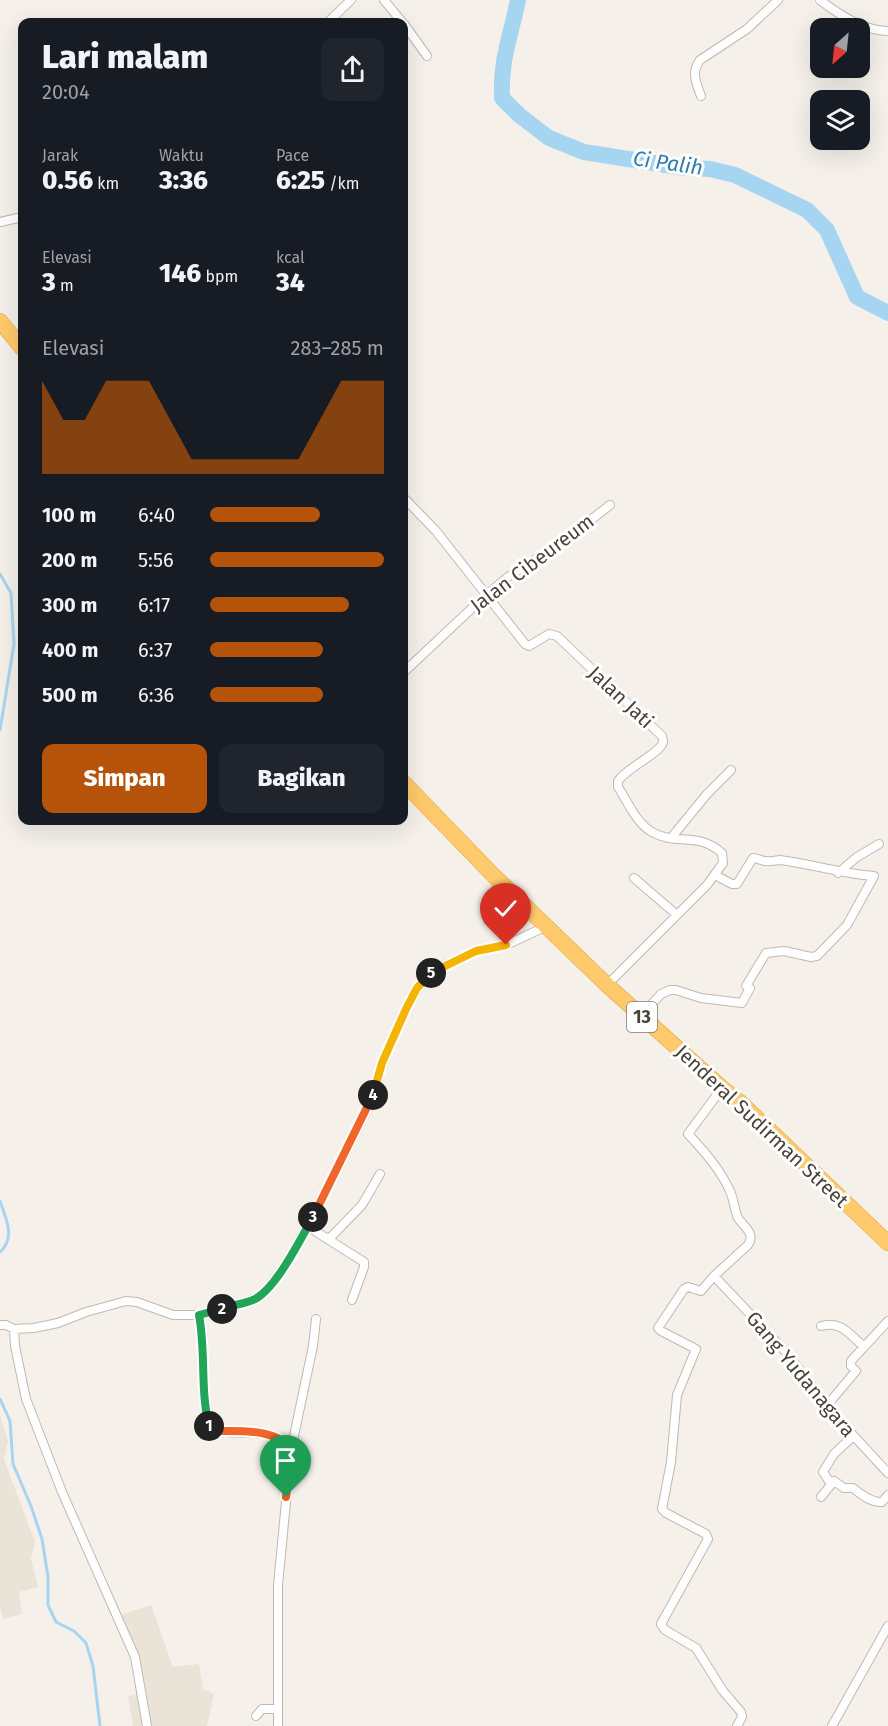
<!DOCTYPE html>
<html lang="id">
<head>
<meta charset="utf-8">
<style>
  :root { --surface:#171b24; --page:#20242c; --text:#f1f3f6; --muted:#9ea1a6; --accent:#b45309 }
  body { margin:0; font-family:"Fira Sans",sans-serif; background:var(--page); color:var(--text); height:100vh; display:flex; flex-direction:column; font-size:22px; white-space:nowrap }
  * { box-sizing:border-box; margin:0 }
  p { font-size:20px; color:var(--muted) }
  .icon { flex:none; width:33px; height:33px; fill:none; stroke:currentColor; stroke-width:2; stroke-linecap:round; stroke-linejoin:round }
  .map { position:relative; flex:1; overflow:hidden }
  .side { position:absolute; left:18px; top:18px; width:390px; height:807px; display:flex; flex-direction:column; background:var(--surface); border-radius:12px; box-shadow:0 6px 24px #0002 }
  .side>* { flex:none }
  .needle { width:39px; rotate:207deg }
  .buttons { position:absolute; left:810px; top:18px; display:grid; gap:12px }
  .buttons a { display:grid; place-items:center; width:60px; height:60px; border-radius:12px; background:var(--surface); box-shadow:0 6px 24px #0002; font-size:30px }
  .pin { position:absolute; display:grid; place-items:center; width:51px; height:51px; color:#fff; margin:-62px -26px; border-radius:50% 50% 50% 0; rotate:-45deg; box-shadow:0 0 6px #0007 }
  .pin .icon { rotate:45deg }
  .km { position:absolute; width:30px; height:30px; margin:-15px; border-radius:50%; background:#222; color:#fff; font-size:16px; line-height:30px; text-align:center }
  .round { display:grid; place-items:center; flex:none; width:63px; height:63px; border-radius:12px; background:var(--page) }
  .head { display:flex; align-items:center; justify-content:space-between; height:102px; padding:0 24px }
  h1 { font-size:33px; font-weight:800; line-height:45px }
  .figures { display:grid; grid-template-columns:repeat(3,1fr); gap:9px; height:102px; padding:6px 24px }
  .figures div { display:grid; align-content:center }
  .figures b { font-size:26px; font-weight:800 }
  .figures small { font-size:16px; font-weight:400 }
  .figures p { font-size:16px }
  .chart { height:168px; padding:12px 24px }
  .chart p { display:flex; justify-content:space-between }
  .chart svg { width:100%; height:108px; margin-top:6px; fill:var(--accent); opacity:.7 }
  .button { display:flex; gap:12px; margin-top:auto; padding:12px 24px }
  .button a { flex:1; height:69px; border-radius:12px; background:var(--accent); color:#fff; font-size:24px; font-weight:800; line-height:69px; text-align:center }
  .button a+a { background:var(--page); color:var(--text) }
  ul { padding:0 24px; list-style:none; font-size:20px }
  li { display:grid; grid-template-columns:96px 72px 1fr; align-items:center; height:45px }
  li i { height:15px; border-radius:8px; background:var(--accent) }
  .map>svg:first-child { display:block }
  .residential { fill:#e9e3d8 }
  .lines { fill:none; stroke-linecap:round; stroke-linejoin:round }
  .stream { stroke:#a6d5f2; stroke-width:3 }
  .river { stroke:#a6d5f2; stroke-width:16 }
  .street-casing { stroke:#c1b9ac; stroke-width:10 }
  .highway-casing { stroke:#e09f38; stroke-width:16 }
  .street { stroke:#fff; stroke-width:8 }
  .highway { stroke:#ffca6b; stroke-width:15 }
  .split-1-casing { stroke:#fff; stroke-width:12 }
  .split-2-casing { stroke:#fff; stroke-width:12 }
  .split-3-casing { stroke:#fff; stroke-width:12 }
  .split-4-casing { stroke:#fff; stroke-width:12 }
  .split-5-casing { stroke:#fff; stroke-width:12 }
  .split-6-casing { stroke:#fff; stroke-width:12 }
  .split-1 { stroke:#f0652b; stroke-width:8 }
  .split-2 { stroke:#22a559; stroke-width:8 }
  .split-3 { stroke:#22a559; stroke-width:8 }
  .split-4 { stroke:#f0652b; stroke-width:8 }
  .split-5 { stroke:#f5b400; stroke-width:8 }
  .split-6 { stroke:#f5b400; stroke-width:8 }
  .labels { text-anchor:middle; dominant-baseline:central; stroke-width:6; stroke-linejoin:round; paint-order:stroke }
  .shield { fill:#fff; stroke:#807b74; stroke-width:1.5 }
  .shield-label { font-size:18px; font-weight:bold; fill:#494238 }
  .street-label { font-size:20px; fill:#494238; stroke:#fff }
  .water-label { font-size:21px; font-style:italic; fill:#2d7bb0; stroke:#fff }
</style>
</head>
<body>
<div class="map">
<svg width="888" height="1726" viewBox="0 0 888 1726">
  <rect width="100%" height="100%" fill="#f5f1ea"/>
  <!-- residential -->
  <path class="residential" d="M0,1415L8,1441L4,1459L35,1542L31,1559L38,1587L19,1592L22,1614L3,1619L0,1606Z
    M151,1605L173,1667L199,1664L203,1689L214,1694L207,1726H133L128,1696L136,1695L133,1664L117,1616Z"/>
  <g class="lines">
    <!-- stream -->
    <path class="stream" d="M0,574L11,593L14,644L0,730
      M0,1201C6,1219 16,1237 0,1252
      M0,1399L10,1421L13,1464L31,1506L42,1539L48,1577V1605L56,1622L74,1631L86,1643L93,1666L100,1726"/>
    <!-- river -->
    <path class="river" d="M518,0C511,35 500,61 502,98L519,115L549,138L584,152L685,168L710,169L735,175L807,210L827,230L857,297L888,313"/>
    <defs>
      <path id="street" d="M384,0L402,22
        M820,0C838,14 865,31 888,31
        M328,22L351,0
        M404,24L427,56
        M701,96C696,83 691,72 700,60L747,29L778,0
        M0,222L22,217
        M404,498L436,531L525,644L529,646L549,634L557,636L662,736C663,741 664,742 661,746C653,757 628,767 618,781V787C628,802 636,823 652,832C676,846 697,831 722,853L723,863L707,885L607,985
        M404,672L486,595L508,577L562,542L610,505
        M671,838L707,794L731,770
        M838,873L857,857L879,844
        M634,878L677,915
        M641,1016L661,994L670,990H676L701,998L742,1003L750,988L746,986L766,953L784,951L811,957L817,956L847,925L874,876C842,874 812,864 780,860C776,860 770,862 766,861C761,861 758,858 753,858L737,884H732L715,875
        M722,1088L688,1134C704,1151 720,1169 730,1191C734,1200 734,1209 738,1218C744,1227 756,1234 748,1245L714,1276L701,1291L688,1287L684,1289L658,1328L661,1331L696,1349L677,1395L671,1462L662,1509L666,1513L706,1534L708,1539L661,1624L665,1630L696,1648L723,1691L741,1712L742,1717L737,1726
        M307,1226L364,1262V1267L352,1300
        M329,1239L362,1205L380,1174
        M714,1276L785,1351L840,1421L888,1473
        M199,1315L202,1330L203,1378L208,1423L211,1429C241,1439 263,1422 291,1450L278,1585V1726
        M0,1325H6L14,1329L34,1328L58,1323L86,1312L126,1301L137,1302L173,1315H199L254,1299L264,1293L287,1262L333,1178L369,1106L378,1081L382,1063L406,1009L424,979L432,971L453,961L476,951L506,945L547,926
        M821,1326C841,1320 850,1335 864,1347
        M14,1329L15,1346L26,1399L62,1492L135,1657L147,1726
        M828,1404L856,1371L851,1366V1361L888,1321
        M291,1450L313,1346L316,1319
        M834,1481H829L823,1472L834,1454L853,1436
        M821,1497L834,1481L844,1488H853C860,1494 873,1503 882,1502L888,1495
        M256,1716L262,1709H277
        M832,1726L888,1626"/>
      <path id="highway" d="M0,321L22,348
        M404,783L493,875L607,985L722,1088L740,1102L888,1243"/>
    </defs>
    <!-- street casing -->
    <use href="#street" class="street-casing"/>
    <!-- highway casing -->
    <use href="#highway" class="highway-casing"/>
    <!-- street -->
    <use href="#street" class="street"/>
    <!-- highway -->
    <use href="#highway" class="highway"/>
  </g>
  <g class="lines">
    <defs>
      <path id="split-1" d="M209,1426L211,1429L217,1431C239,1431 282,1428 292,1453L286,1497"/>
      <path id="split-2" d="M209,1426C200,1390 206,1352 199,1315L222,1309"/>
      <path id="split-3" d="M222,1309C232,1305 243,1304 253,1300C275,1291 301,1238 313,1217"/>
      <path id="split-4" d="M313,1217L373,1095"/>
      <path id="split-5" d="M373,1095L382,1063L406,1009L417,988L431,973"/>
      <path id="split-6" d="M431,973L476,951L506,945"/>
    </defs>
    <!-- split-1 casing -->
    <use href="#split-1" class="split-1-casing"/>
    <!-- split-2 casing -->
    <use href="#split-2" class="split-2-casing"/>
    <!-- split-3 casing -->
    <use href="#split-3" class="split-3-casing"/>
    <!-- split-4 casing -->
    <use href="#split-4" class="split-4-casing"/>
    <!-- split-5 casing -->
    <use href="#split-5" class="split-5-casing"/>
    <!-- split-6 casing -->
    <use href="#split-6" class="split-6-casing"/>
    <!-- split-1 -->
    <use href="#split-1" class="split-1"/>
    <!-- split-2 -->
    <use href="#split-2" class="split-2"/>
    <!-- split-3 -->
    <use href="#split-3" class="split-3"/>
    <!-- split-4 -->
    <use href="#split-4" class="split-4"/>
    <!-- split-5 -->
    <use href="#split-5" class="split-5"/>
    <!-- split-6 -->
    <use href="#split-6" class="split-6"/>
  </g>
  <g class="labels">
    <!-- shield labels -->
    <rect class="shield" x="627" y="1002" width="30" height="30" rx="4.5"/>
    <g class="shield-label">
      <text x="642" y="1017">13</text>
    </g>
    <!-- street labels -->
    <g class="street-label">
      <text transform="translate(532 563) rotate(-37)">Jalan Cibeureum</text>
      <text transform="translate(621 697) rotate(43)">Jalan Jati</text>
      <text transform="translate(762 1126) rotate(43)">Jenderal Sudirman Street</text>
      <text transform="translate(801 1374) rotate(50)">Gang Yudanagara</text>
    </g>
    <!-- water labels -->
    <g class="water-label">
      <text transform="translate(668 163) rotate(8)">Ci Palih</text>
    </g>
  </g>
</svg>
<div class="buttons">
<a><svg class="needle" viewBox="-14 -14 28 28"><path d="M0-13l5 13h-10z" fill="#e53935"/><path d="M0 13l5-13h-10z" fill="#9ea1a6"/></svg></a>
<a><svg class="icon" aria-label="layers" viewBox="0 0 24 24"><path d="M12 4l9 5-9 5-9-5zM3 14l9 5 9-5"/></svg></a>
</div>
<div class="pin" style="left:286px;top:1497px;background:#1e9e55"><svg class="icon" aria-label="arrive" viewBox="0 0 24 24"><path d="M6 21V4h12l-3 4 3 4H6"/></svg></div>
<div class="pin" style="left:506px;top:945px;background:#d93025"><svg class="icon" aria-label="check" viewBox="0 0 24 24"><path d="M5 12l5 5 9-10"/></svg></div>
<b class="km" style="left:209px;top:1426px">1</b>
<b class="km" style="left:222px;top:1309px">2</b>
<b class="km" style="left:313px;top:1217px">3</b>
<b class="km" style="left:373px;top:1095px">4</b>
<b class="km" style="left:431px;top:973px">5</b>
<section class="side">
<div class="head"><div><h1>Lari malam</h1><p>20:04</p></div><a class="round"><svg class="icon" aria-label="share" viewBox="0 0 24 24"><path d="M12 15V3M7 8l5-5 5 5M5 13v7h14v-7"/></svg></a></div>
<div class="figures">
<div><p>Jarak</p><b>0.56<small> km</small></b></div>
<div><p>Waktu</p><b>3:36</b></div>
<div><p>Pace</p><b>6:25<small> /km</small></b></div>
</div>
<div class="figures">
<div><p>Elevasi</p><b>3<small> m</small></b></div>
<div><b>146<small> bpm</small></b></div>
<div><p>kcal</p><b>34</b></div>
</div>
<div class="chart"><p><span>Elevasi</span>283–285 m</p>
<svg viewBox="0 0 160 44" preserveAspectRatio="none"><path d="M0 44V6L10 22L20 22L30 6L40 6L50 6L60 22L70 38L80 38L90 38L100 38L110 38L120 38L130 22L140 6L150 6L160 6V44z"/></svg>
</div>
<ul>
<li><b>100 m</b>6:40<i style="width:63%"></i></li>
<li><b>200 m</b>5:56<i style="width:100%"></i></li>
<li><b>300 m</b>6:17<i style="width:80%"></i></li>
<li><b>400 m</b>6:37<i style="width:65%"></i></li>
<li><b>500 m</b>6:36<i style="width:65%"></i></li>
</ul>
<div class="button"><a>Simpan</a><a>Bagikan</a></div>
</section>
</div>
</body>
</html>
